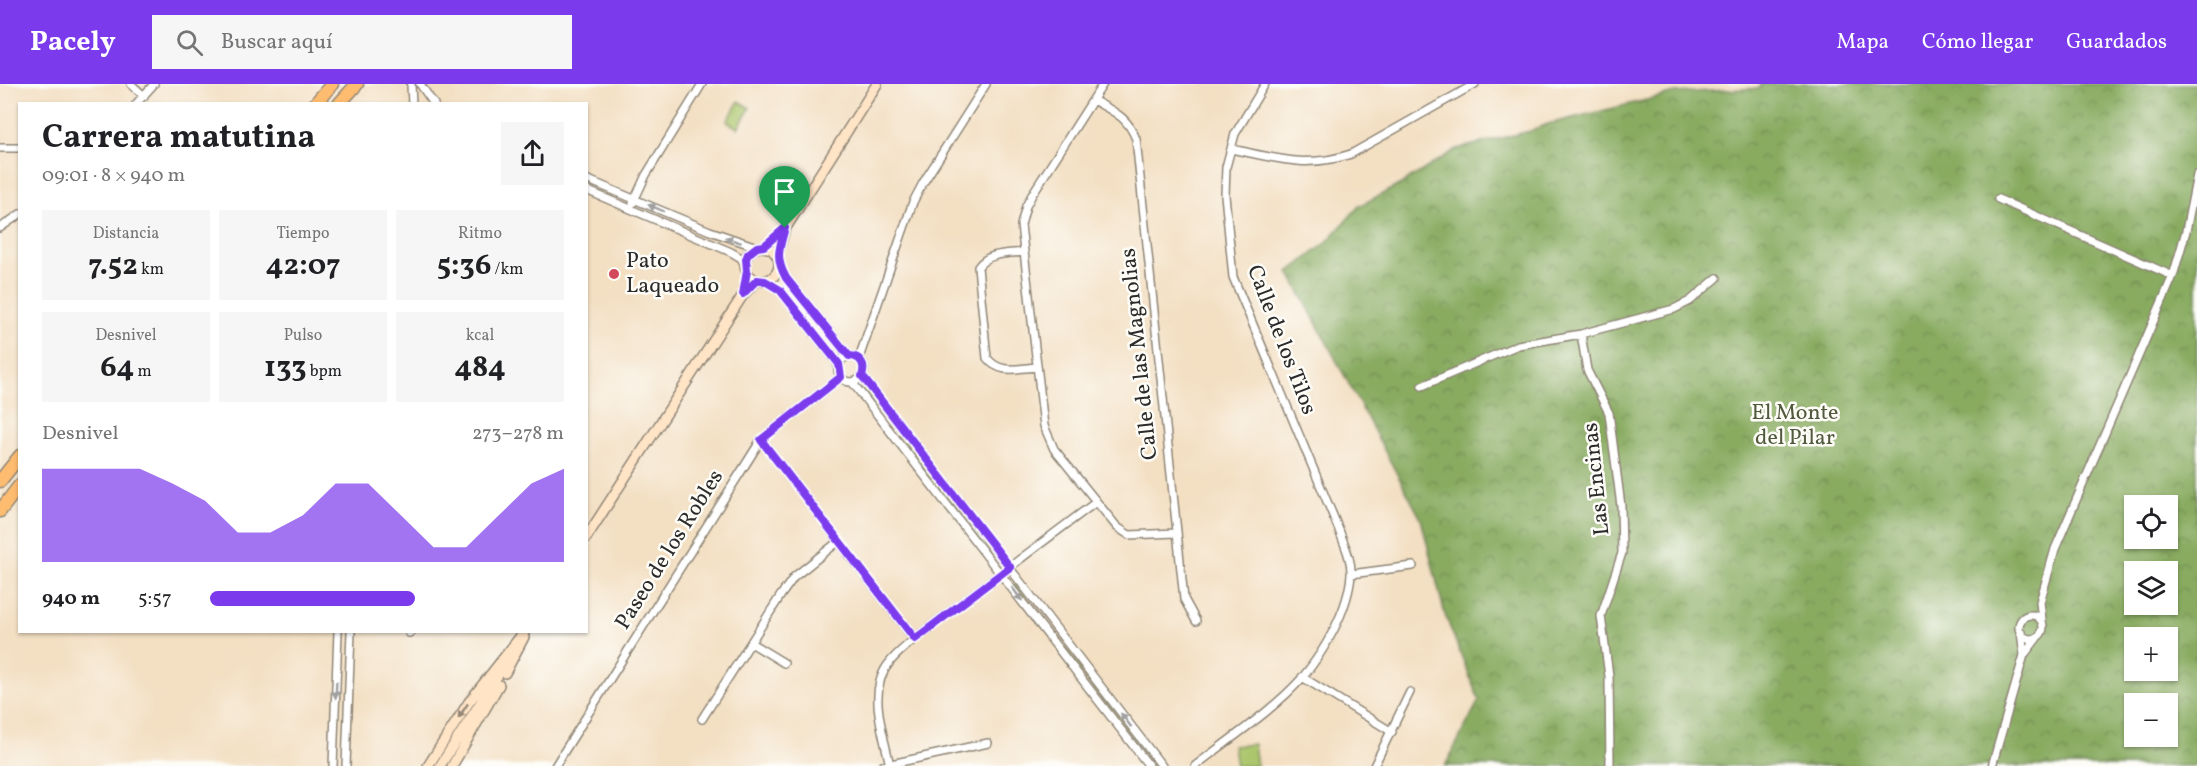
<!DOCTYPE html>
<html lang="es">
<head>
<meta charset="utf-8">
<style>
  :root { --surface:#fff; --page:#f6f6f6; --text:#202124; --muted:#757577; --accent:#7c3aed }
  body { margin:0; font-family:Vollkorn,serif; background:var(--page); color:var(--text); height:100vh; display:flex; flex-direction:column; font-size:22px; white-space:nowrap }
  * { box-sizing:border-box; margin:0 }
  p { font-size:20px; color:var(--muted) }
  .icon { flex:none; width:33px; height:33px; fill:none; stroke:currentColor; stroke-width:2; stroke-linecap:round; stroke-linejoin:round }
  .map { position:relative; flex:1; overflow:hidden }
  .details { position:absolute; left:18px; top:18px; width:570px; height:531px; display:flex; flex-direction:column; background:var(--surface); border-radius:0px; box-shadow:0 2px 4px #0004 }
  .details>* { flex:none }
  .fabs { position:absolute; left:2124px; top:411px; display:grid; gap:12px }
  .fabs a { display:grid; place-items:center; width:54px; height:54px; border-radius:0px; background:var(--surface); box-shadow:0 2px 4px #0004; font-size:30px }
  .pin { position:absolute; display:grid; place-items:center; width:51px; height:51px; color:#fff; margin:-62px -26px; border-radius:50% 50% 50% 0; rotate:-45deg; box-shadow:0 0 6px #0007 }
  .pin .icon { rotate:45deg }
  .round { display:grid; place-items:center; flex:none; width:63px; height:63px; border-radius:0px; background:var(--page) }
  .summary { display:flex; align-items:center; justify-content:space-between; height:102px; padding:0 24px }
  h1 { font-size:33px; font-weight:700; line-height:45px }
  .stats { display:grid; grid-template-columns:repeat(3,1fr); gap:9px; height:102px; padding:6px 24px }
  .stats div { display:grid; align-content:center; border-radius:0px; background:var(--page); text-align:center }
  .stats b { font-size:30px; font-weight:700 }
  .stats small { font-size:16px; font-weight:400 }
  .stats p { font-size:16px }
  .chart { height:168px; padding:12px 24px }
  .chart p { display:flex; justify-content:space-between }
  .chart svg { width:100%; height:108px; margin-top:6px; fill:var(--accent); opacity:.7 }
  ul { padding:0 24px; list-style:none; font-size:20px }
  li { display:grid; grid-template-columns:96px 72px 1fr; align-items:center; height:45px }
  li i { height:15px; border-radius:8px; background:var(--accent) }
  header { display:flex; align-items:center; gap:36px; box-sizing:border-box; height:84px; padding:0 30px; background:var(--accent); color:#fff }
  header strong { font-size:28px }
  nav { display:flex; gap:33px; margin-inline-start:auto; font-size:21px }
  .search { width:420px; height:54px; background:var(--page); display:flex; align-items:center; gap:15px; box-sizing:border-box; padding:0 21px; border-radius:0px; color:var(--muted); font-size:22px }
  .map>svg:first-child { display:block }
  .forest { fill:url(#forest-crowns); stroke:#5a6b46; stroke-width:1.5; fill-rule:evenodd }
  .garden { fill:#abc66c; stroke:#6b784c; stroke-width:1.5 }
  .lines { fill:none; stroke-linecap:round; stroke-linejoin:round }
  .street-casing { stroke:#8f8576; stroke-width:10 }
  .secondary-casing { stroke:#8f8576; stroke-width:12 }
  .highway-casing { stroke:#8f8576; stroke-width:15 }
  .street { stroke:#fff; stroke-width:7 }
  .secondary { stroke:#ffe4c6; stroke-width:9 }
  .highway { stroke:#febc70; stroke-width:12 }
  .oneway { fill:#a0a0a0 }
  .oneway2 { fill:#958878 }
  .route-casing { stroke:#fff; stroke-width:12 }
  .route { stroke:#7c3aed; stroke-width:8 }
  .poi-dot { fill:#d1495b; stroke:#fdfcf7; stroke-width:2 }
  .labels { text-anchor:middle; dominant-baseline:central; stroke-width:5; stroke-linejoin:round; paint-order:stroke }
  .poi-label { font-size:22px; fill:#2b2b2b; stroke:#fdfcf7; text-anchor:start }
  .street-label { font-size:22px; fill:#2b2b2b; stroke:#fdfcf7 }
  .park-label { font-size:22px; fill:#515a3e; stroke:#fdfcf7 }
</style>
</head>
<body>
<header>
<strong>Pacely</strong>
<div class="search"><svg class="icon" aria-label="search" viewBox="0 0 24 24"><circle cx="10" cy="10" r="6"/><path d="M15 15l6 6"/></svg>Buscar aquí</div>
<nav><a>Mapa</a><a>Cómo llegar</a><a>Guardados</a></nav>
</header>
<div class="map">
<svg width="2197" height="682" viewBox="0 0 2197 682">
  <defs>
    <pattern id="forest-crowns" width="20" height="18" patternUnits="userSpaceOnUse" patternTransform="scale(1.5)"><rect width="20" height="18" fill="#88ab60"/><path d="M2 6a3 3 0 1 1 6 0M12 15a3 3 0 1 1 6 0" fill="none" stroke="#6f8b4f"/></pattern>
  </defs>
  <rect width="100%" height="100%" fill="#fdfcf7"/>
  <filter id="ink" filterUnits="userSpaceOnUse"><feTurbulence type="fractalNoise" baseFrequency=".0167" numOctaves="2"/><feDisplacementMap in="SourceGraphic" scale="12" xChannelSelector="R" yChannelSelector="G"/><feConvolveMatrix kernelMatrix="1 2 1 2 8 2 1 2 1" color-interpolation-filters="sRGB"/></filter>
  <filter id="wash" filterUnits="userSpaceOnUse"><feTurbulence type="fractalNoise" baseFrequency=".008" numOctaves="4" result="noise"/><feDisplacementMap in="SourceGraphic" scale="24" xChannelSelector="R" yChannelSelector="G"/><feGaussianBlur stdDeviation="1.35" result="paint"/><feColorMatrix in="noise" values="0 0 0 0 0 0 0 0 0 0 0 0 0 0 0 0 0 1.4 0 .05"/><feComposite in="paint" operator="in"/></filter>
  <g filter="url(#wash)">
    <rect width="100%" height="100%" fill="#f3dfc2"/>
    <!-- forest -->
    <path class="forest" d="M1761,0H2197V682H1445L1479,616L1445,531L1421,435L1289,188L1326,159L1359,122L1401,100L1457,65L1530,47L1548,40L1675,9L1760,4ZM2134,422H2168V454H2134ZM2134,488H2168V520H2134ZM2134,554H2168V586H2134ZM2134,620H2168V652H2134Z"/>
    <!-- garden -->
    <path class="garden" d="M739,17L750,24L738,44L727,38Z
      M862,302L865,303L992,468L989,471L861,305Z
      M1014,499L1017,500L1158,682H1152L1014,502Z
      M1254,660L1257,682H1236L1233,662Z"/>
  </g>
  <g filter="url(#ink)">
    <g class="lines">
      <defs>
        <path id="street" d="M131,0L144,12
          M411,0L412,20
          M420,0L434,20
          M1103,0L1033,109L1026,122L1021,141L1044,342L1054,365L1117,443L1129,451L1176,449
          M1093,16C1114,28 1127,32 1136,55L1184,515L1196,537
          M136,20L154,0
          M0,64H20
          M1231,65C1276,74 1306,85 1351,70L1475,0
          M586,95L710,147L757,163
          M586,106L731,168L741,174L745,181
          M1998,115L2173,192
          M633,119L646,91L702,0
          M0,144L20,130
          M1024,168C1008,170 988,168 978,183L987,274C1000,291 1018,284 1037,283
          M779,183L786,194L849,272
          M764,197L780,206L839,281
          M1581,250L1587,286L1609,329L1621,422L1622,469L1601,532L1609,592L1610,682
          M838 285a13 13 0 1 1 26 0a13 13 0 1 1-26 0Z
          M859,274L913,118L923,99L986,0
          M862,292L1162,682
          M852,298L1149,682
          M1422,302L1518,261L1581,250L1674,225L1690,217L1717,194
          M761,356L914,555
          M1351,490L1413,482
          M2019 543a12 12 0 1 1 24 0a12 12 0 1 1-24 0Z
          M2042,536L2040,518L2055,465L2173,192L2186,147L2197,91
          M2021,548L2024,571
          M409,549L411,548
          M751,559L784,579
          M1302,593L1392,648
          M702,635L781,511L794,493L839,457
          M333,682L338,548
          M346,682L351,548
          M555,682L761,356L841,293
          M882,682L988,659
          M890,682C884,650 866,606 890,578C897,569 907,562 914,555L1096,418
          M1195,682C1228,656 1275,625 1302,594C1324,568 1349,525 1351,490C1352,476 1344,460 1339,446L1233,193L1225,111L1226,83L1235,50L1265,0
          M1374,682L1410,608
          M1992,682L2024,571L2037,554"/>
        <path id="secondary" d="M745 180a17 17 0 1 1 34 0a17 17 0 1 1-34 0Z
          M777,171L785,145L877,0
          M586,454L743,211L757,196
          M505,589L524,553
          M428,682L469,618L524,548
          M440,682L505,580
          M452,682L499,601"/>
        <path id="highway" d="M315,20L332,0
          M339,20L357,0
          M0,397L20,372
          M0,427L20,401"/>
      </defs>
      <!-- street casing -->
      <use href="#street" class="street-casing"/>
      <!-- secondary casing -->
      <use href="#secondary" class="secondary-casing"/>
      <!-- highway casing -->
      <use href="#highway" class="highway-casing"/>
      <!-- street -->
      <use href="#street" class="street"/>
      <!-- secondary -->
      <use href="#secondary" class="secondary"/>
      <!-- highway -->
      <use href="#highway" class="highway"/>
    </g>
    <!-- one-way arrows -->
    <defs><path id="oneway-solid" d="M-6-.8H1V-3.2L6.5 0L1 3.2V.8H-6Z" transform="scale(1.5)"/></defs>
    <g class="oneway">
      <use href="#oneway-solid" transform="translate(656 124) rotate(-157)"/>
      <use href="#oneway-solid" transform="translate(733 156) rotate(-162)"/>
      <use href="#oneway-solid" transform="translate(1017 510) rotate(53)"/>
      <use href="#oneway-solid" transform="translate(336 606) rotate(93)"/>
      <use href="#oneway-solid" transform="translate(1126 636) rotate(-127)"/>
    </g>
    <use class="oneway2" href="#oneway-solid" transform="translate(463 627) rotate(123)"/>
  </g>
  <g class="lines" filter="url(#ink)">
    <defs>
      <path id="route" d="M785,144C779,165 775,174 786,194L849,272C861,272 866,281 862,292L1010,483L915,555L761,356L841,293L839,280L780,206L765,197L757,196L743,210L747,187L746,175L748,170L757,163L764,162Z"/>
    </defs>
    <!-- route casing -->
    <use href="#route" class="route-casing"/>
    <!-- route -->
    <use href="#route" class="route"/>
  </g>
  <!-- markers -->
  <circle class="poi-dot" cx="614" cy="190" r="6"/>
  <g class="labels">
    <!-- poi labels -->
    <g class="poi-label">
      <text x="626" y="177">Pato<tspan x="626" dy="25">Laqueado</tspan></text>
    </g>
    <!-- street labels -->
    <g class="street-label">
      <text transform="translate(1281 256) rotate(69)">Calle de los Tilos</text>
      <text transform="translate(1140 270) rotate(-96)">Calle de las Magnolias</text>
      <text transform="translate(1597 395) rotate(-96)">Las Encinas</text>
      <text transform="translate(670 466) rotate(-58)">Paseo de los Robles</text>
    </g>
    <!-- park labels -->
    <g class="park-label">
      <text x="1795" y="329">El Monte<tspan x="1795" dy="25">del Pilar</tspan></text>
    </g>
  </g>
</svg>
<div class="fabs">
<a><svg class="icon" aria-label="locate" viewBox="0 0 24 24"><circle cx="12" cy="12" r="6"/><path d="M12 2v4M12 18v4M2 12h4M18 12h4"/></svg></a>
<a><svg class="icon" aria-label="layers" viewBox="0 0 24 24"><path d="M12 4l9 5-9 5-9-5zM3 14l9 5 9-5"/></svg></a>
<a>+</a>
<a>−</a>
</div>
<div class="pin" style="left:785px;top:144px;background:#1e9e55"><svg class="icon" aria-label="arrive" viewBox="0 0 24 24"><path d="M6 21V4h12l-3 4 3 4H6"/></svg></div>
<section class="details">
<div class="summary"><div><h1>Carrera matutina</h1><p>09:01 · 8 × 940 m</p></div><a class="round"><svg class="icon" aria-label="share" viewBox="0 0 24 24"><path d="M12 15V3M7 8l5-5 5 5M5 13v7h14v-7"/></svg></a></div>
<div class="stats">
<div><p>Distancia</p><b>7.52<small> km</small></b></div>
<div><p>Tiempo</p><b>42:07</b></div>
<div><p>Ritmo</p><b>5:36<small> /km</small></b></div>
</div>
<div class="stats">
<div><p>Desnivel</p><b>64<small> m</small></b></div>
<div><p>Pulso</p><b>133<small> bpm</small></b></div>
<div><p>kcal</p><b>484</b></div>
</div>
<div class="chart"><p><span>Desnivel</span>273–278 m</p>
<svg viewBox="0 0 160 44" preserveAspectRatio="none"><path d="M0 44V6L10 6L20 6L30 6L40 12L50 19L60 32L70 32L80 25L90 12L100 12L110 25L120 38L130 38L140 25L150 12L160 6V44z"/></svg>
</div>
<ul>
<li><b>940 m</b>5:57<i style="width:58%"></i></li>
</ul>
</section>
</div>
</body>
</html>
